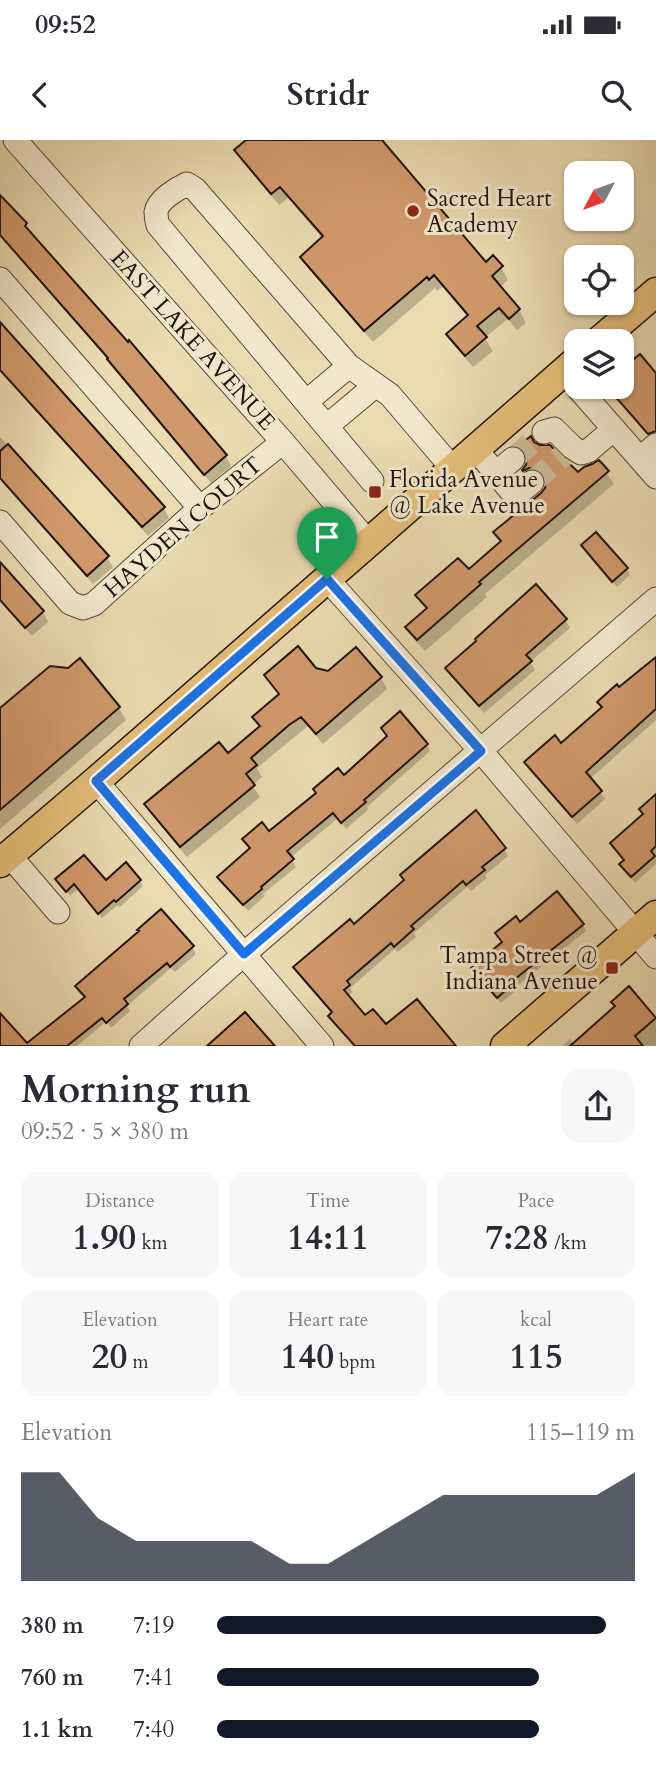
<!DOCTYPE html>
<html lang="en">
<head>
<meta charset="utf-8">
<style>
  :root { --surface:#fff; --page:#f7f7f7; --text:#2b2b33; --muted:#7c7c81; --accent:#111827 }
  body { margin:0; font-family:Cardo,serif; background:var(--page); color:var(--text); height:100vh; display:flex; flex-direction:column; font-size:26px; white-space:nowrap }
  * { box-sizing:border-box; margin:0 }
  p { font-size:23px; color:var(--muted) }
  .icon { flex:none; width:38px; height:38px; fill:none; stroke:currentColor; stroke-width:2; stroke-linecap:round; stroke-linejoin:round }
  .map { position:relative; height:906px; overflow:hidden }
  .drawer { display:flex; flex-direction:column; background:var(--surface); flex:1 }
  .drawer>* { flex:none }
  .needle { width:46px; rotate:229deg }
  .buttons { position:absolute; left:564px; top:21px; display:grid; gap:14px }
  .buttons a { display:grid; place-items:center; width:70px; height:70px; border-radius:14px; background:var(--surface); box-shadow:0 2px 5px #0004; font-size:35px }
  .pin { position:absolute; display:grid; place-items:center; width:60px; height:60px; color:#fff; margin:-72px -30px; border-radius:50% 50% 50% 0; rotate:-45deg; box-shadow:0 0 7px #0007 }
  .pin .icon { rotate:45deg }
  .round { display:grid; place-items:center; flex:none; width:74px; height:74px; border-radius:21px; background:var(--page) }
  .overview { display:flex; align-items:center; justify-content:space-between; height:119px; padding:0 21px }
  h1 { font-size:38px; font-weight:700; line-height:52px }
  .stats { display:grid; grid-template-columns:repeat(3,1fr); gap:10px; height:119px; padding:7px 21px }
  .stats div { display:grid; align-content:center; border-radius:18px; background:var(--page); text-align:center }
  .stats b { font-size:35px; font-weight:700 }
  .stats small { font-size:19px; font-weight:400 }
  .stats p { font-size:19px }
  .chart { height:196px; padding:14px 21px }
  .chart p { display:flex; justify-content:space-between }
  .chart svg { width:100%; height:126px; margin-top:7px; fill:var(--accent); opacity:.7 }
  ul { padding:0 21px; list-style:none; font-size:23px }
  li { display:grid; grid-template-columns:112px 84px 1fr; align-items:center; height:52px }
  li i { height:18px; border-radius:9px; background:var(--accent) }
  .status { display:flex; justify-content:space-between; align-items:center; height:49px; padding:0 35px; background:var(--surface); direction:ltr }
  .status svg { height:19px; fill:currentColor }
  header { display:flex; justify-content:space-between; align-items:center; height:91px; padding:0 21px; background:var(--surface); font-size:32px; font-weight:700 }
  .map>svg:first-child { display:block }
  .shadow { fill:#0003 }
  .building { fill:#d0996b; stroke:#21130e; stroke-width:2 }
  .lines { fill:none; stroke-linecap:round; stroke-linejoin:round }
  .minor-tunnel { stroke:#ccbd98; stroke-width:23; stroke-dasharray:23 11; stroke-linecap:butt }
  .minor-casing { stroke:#534536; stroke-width:25 }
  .major-casing { stroke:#21130e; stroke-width:31 }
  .minor { stroke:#f1e8cc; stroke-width:23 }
  .major { stroke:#e5be78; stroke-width:28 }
  .route-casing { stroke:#fff; stroke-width:14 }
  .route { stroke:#1a73e8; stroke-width:9 }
  .poi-dot { fill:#8f2418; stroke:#f1e8cc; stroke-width:2.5 }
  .labels { text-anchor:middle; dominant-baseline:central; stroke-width:6; stroke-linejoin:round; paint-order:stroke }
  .poi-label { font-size:23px; fill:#21130e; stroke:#f1e8cc; text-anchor:start }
  .street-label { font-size:23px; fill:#21130e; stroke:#f1e8cc }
</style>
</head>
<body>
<div class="status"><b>09:52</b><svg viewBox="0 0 49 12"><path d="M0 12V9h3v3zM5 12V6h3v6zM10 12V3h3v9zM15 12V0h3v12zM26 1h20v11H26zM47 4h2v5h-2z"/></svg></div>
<header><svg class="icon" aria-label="back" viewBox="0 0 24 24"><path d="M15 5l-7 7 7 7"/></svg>Stridr<svg class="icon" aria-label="search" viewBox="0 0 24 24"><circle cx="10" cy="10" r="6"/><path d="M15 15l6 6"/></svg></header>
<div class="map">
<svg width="656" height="906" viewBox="0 0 656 906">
  <rect width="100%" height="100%" fill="#eadbb0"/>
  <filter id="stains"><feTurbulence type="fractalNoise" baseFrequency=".00286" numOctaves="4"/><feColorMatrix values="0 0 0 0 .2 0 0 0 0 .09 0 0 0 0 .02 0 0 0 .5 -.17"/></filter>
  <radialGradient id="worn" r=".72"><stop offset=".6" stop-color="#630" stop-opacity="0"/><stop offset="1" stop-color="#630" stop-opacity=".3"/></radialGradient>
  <!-- shadow -->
  <path class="shadow" d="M249,0H380L486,124L501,127L508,140L499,148L519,170L526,183L517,190L508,179L463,215L448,194L468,177L443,147L437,151L435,148L373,202L309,129L302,117L323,99L288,58L279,65L244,23L237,11Z
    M0,57L26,85L31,94L226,316L231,326L211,343L115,229L110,222L0,96Z
    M0,185L164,368L169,378L148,396L0,230Z
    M486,200L493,211L473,227L465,218Z
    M656,235V302L655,303L613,254L609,247H621Z
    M0,297L107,417L113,427L93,444L0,339Z
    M533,303L578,334L599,322L614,344L485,454L487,457L425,511L414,499L408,487L427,470L418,455L468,432L502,403L495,392L542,354L546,348L547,342L544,340H536L531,342L524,330L527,325V318L521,307Z
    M587,411L627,429L630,435L617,447Z
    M0,424L43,472L48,482L32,496L0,461Z
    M536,447L566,481L570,488L530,522L535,530L484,573L452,536L448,529Z
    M656,519V580L590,639L605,659L577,684L530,630L526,623L561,605L603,568L619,549Z
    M315,530L381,538L387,549L323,604L308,586L257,628L262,637L252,645L260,657L187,717L152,675L146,664L228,615L260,588L254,577L280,556L266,536Z
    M119,568L126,580L0,689V570Z
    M427,605L430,611L367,667L368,670L346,689L338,678L290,718L296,727L263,754L265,756L248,771L223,743L219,737L269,693L344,637Z
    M656,663V724L635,743L621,725Z
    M504,709L508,716L485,735L487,738L471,751L467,747L414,793L416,797L398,812L395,809L350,848L353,852L347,857L365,878L386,887L453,906H354L334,883L330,877L333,874L299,834L354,786Z
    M58,740L106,742L140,741L143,746L120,767L118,765L102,778L78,749L70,756Z
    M520,784L583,785L586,791L517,846L519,848L501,863L477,835Z
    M192,807L196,814L175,832L171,828L127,866L130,871L111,888L106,882L77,906H3L0,902V881L26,905L86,858L81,852Z
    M628,849L656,881V906H562L570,899L574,904L616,868Z"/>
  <!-- building -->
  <path class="building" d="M246,0H382L486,122L493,115L503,126L492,136L520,169L509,179L499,168L477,186L487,197L465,216L446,194L468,175L434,135L429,140L427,137L364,191L300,117L323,96L280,47L271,54L234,10Z
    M0,55L27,83L25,86L128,202L129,200L227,315L204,335L107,219L108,218L0,95Z
    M0,182L165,367L142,387L0,230Z
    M640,214L656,233V291L648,294L607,247H621V230Z
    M531,296L534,302L540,305H550L578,332L584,327L592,324L599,320L609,331L479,442L481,444L417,500L405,487L427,468L415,455L458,418L469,429L501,401L493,392L541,353L545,348L546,340L542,333L536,329L529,328L523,331L522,330L526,325L527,317L524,311L518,306Z
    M8,304L109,416L87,436L0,338V311Z
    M596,392L628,428L612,442L581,405Z
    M0,422L44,471L25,488L0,460Z
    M536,444L567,479L526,515L532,521L479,566L445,528L476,501L475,499Z
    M298,506L316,528L328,531L356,507L382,537L316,594L301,577L289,585L251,618L257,625L246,634L255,645L180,707L144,664L219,602L228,613L260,586L252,577L279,554L264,535Z
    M656,517V569L586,632L602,651L572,677L524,622L555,595L561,603L602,567L597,562L617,544L619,547Z
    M80,518L120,567L0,670V568L50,526L68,528Z
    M400,571L428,604L364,660L366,662L341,683L333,673L287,711L294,719L261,747L262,749L243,765L217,737L250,708L242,699L262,682L269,691L316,653L313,649L338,628L344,635L387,596L381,588Z
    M656,654V706L651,711L655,716L631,737L619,724L624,720L610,703L643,674L639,669Z
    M476,670L506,708L482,727L485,730L466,745L463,741L411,786L414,789L394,807L391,803L347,841L350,845L344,850L365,875L373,869L386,884L417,859L456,906H355L328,876L332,872L293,827L350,779L354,784L404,740L400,735Z
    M84,715L106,740L126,722L141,740L116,762L114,760L98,774L74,744L66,752L55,739Z
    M557,751L584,784L515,839L516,841L497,858L471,828L502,802L495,793L516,776L520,782Z
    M161,769L194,806L170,827L167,823L124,859L128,864L106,883L102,878L67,906H0V873L27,903L85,857L75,846L139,791L137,790Z
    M629,846L656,878L635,896L643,906H570L615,866L611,862Z
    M245,872L275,906H207L227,888Z"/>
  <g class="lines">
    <!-- minor-tunnel -->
    <path class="minor-tunnel" d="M513,319L544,292
      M532,342L564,315"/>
    <defs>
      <path id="minor" d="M15,0L283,302L368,402
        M0,139L200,368
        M577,247L656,337
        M306,262L349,226
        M327,286L376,245
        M544,292L554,289L572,307L581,313L588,311L614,289
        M475,309L496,333L513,319
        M640,319L656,305
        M496,333L511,351L516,353L521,351L532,342
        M372,341L158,85C157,82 156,75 156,72C158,60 176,49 187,44L195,49L349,226L390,255L453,329
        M0,382L70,463L83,468L94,464L200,368L283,302
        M327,439L481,611L656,817
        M96,641L322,906
        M9,715L58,772
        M141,906L244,814L656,459"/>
      <path id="major" d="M599,201L656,152
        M0,723L96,641L576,221
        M505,906L656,775"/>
    </defs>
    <!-- minor casing -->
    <use href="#minor" class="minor-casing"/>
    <!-- major casing -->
    <use href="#major" class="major-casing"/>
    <!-- minor -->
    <use href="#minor" class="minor"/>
    <!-- major -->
    <use href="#major" class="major"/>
  </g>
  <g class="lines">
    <defs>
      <path id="route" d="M327,439L481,611L244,814L96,641Z"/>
    </defs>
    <!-- route casing -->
    <use href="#route" class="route-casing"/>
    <!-- route -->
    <use href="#route" class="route"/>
  </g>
  <!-- markers -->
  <g class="poi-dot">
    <circle cx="413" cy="71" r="7"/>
    <rect x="368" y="345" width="14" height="14" rx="3.5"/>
    <rect x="605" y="821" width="14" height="14" rx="3.5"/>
  </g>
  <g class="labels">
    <!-- poi labels -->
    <g class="poi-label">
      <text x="427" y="58">Sacred Heart<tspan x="427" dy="26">Academy</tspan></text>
      <text x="389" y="339">Florida Avenue<tspan x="389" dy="26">@ Lake Avenue</tspan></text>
      <text x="598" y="815" text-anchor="end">Tampa Street @<tspan x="598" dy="26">Indiana Avenue</tspan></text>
    </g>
    <!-- street labels -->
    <g class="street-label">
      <text transform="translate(193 200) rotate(48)">EAST LAKE AVENUE</text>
      <text transform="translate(183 387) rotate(-41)">HAYDEN COURT</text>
    </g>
  </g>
  <rect width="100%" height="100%" filter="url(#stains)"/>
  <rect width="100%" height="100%" fill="url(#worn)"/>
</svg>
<div class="buttons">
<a><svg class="needle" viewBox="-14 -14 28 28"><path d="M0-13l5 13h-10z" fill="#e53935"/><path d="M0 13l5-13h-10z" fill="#7c7c81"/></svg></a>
<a><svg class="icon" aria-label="locate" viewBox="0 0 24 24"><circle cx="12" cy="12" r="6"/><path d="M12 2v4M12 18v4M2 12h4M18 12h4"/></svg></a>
<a><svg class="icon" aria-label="layers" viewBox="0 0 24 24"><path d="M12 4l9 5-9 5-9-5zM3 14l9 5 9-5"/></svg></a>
</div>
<div class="pin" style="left:327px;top:439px;background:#1e9e55"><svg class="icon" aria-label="arrive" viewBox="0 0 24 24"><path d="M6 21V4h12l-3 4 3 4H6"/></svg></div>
</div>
<section class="drawer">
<div class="overview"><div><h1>Morning run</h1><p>09:52 · 5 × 380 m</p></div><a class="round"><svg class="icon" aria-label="share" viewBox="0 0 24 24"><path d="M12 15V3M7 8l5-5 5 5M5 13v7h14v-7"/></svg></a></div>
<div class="stats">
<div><p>Distance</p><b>1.90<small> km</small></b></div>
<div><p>Time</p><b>14:11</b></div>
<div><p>Pace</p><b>7:28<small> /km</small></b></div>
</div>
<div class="stats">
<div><p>Elevation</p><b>20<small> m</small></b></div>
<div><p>Heart rate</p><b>140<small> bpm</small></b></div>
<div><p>kcal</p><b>115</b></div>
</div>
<div class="chart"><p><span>Elevation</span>115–119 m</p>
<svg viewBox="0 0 160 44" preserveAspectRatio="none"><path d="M0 44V6L10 6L20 22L30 30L40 30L50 30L60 30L70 38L80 38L90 30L100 22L110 14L120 14L130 14L140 14L150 14L160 6V44z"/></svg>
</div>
<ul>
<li><b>380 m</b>7:19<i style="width:93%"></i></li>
<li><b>760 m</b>7:41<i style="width:77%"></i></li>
<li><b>1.1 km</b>7:40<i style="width:77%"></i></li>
</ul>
</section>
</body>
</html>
